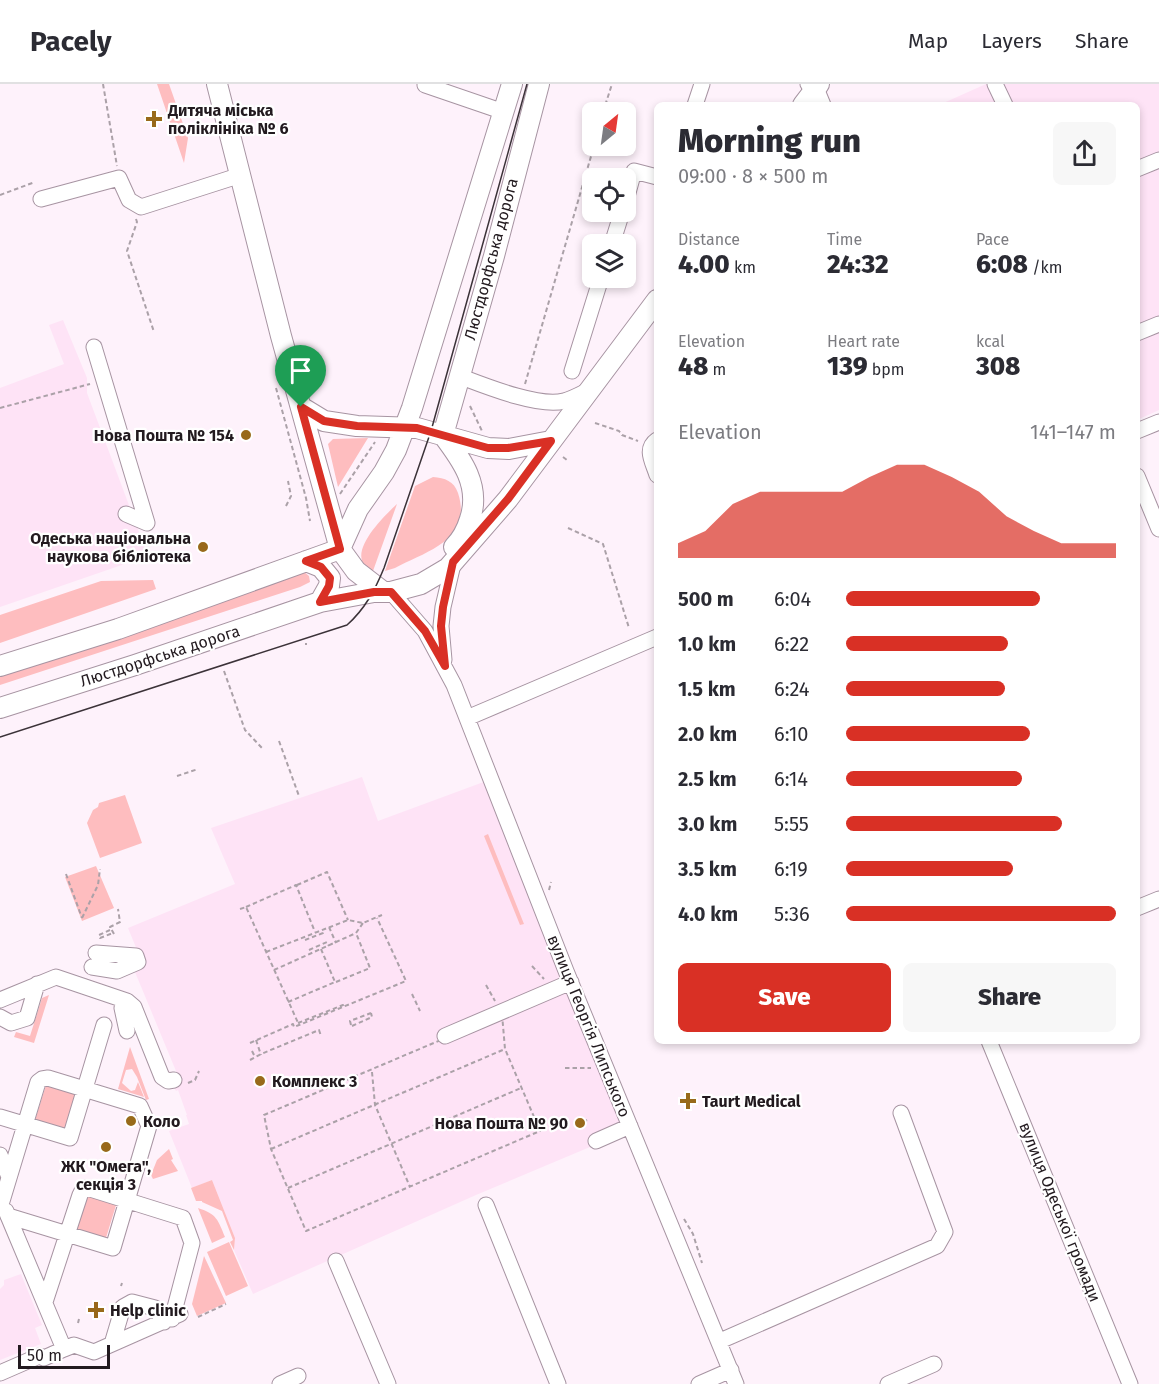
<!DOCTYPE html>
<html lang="en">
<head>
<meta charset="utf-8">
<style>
  :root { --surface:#fff; --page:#f7f7f7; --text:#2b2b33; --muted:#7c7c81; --line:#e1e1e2; --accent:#d93025 }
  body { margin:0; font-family:"Fira Sans",sans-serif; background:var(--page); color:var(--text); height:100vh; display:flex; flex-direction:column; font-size:22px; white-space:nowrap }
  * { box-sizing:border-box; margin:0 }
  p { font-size:20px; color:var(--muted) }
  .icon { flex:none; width:33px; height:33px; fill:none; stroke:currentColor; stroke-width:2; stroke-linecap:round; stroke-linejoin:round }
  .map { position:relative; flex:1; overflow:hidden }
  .details { position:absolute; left:654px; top:18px; width:486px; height:942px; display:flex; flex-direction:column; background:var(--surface); border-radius:9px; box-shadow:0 3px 9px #0003 }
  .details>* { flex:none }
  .needle { width:39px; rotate:29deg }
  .buttons { position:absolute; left:582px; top:18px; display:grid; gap:12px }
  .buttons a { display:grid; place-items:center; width:54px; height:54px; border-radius:9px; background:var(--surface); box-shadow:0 3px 9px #0003; font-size:30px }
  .scale { position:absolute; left:18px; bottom:15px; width:92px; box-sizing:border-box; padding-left:6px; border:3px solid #221a1f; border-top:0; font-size:16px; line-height:21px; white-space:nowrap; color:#221a1f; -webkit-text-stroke:4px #fff; paint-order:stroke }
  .pin { position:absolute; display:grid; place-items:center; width:51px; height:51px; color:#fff; margin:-62px -26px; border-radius:50% 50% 50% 0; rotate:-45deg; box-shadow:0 0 6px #0007 }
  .pin .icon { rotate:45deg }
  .round { display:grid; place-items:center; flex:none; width:63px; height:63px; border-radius:9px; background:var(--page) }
  .summary { display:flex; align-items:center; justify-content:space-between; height:102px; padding:0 24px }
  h1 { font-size:33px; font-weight:800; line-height:45px }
  .stats { display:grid; grid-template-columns:repeat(3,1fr); gap:9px; height:102px; padding:6px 24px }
  .stats div { display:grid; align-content:center }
  .stats b { font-size:26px; font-weight:800 }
  .stats small { font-size:16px; font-weight:400 }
  .stats p { font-size:16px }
  .chart { height:168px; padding:12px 24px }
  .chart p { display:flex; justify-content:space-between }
  .chart svg { width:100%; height:108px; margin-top:6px; fill:var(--accent); opacity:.7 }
  .button { display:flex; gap:12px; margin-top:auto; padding:12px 24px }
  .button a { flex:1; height:69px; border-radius:9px; background:var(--accent); color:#fff; font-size:24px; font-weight:800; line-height:69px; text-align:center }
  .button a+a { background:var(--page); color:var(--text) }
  ul { padding:0 24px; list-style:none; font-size:20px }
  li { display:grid; grid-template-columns:96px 72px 1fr; align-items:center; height:45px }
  li i { height:15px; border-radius:8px; background:var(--accent) }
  header { display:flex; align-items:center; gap:36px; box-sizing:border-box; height:84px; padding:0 30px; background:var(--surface); border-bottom:2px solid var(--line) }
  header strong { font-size:28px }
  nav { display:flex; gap:33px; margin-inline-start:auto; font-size:21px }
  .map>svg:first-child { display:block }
  .built { fill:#fee3f6 }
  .green { fill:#febdbf }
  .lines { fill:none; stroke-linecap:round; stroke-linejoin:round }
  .minor-casing { stroke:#a794a2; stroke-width:17 }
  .major-casing { stroke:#a794a2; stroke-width:22 }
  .path { stroke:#aba1a8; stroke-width:2; stroke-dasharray:4.5 3; stroke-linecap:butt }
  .minor { stroke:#fff; stroke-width:15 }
  .major { stroke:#fff; stroke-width:20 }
  .tram { stroke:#3b3238; stroke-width:1.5 }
  .route-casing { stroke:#fff; stroke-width:12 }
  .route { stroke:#d93025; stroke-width:8 }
  .poi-dot { fill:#986a1a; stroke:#fff; stroke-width:2 }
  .labels { text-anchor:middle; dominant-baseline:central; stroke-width:4.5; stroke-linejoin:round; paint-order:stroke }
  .poi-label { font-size:16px; font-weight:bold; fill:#221a1f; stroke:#fff; text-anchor:start }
  .street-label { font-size:16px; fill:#221a1f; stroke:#fff }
</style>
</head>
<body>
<header>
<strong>Pacely</strong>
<nav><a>Map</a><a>Layers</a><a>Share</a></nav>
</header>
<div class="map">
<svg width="1159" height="1300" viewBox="0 0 1159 1300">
  <rect width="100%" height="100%" fill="#fef2fb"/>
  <!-- built -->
  <path class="built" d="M986,0H990L999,21H939Z
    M1001,0H1159V326L1137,336V21H1011Z
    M63,236L87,294V309L148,472L0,523V304L64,280L49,241Z
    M362,693L378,737L489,696L628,1047L476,1111L253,1210L234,1166L235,1154L212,1096L192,1104L169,1047L189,1040L186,1031H187L178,1006L176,1007L173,1002L176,987L135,888L144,883L128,844L235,800L211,744Z
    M21,1190L42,1241L35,1244L41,1260L0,1276V1205L4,1201V1196Z"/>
  <!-- green -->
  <path class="green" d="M157,0H169L188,54L184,79Z
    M368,354L338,403L328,360L333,355Z
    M433,393C445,394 454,397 458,409C473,456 427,467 395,484L385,487L415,402Z
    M397,420L373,487C341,474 383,433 397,420Z
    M303,487L309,492L310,498L300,503L0,601V589Z
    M153,496L156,505L0,559V531L101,497Z
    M125,711L142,759L100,774L87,739L93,726L98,723L99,719Z
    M488,750L524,840L520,841L484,752Z
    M96,782L114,824L82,837L65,793Z
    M49,911L34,959L14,953L16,948L30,952L42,914Z
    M130,963L149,1015L146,1016L137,993L132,985L126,986L122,999L131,1007L135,1006L138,998L144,1013L118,1005Z
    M46,1001L76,1010L65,1045L35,1036Z
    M169,1065L173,1075L171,1076L178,1087L153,1095L151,1091L157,1076Z
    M212,1096L235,1154L234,1166L230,1158L233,1156L222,1127L202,1118V1117H196L191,1104Z
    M87,1112L117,1118L105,1157L77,1145Z
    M198,1124C217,1130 218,1136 225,1153L212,1159Z
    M229,1158L248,1202L226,1212L207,1168Z
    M204,1172L226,1219L197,1232L192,1220Z"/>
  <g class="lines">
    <defs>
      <path id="minor" d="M808,0L816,4L823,21
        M995,0L1005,21
        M425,1L504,28
        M695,21L702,0
        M1137,85L1159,76
        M41,115L119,94L129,116L141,123L241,91
        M626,116L634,87L657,93
        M612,160L622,128
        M1137,249L1159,240
        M94,263L147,439L126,430
        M572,287L601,194
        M459,292C483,301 539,324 564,317C572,315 581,310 589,306
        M1137,347L1159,338
        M657,356C644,365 653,378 657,391
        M1137,392L1159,445
        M391,508L425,547L454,601L566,887L736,1300
        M444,576L441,542L443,523L454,476
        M467,634L657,553
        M1137,824L1159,815
        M92,883L117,887L138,878L136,872L96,869
        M0,916L56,893L127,917L134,923L162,993L168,997L174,996
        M122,924L127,947
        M0,933L11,939L27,934L37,900
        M445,952L571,898
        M989,957L1130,1300
        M0,1033L70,1054L104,941
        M596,1057L630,1042
        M0,1071L9,1093
        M2,1117L38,998L42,995L48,994L140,1022L149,1042L113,1164L8,1132
        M486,1121L558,1300
        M6,1127L64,1265L74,1261L94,1268L180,1230
        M336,1177L388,1300
        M45,1218L80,1111L82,1107L87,1104L183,1134L192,1159L172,1235
        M720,1257L937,1162L945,1148L901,1029
        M112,1260L123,1223L132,1218L155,1224L164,1238
        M0,1289L39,1272L44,1274L64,1265
        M280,1300L298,1292
        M699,1300L731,1286
        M888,1300L934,1280"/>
      <path id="major" d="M217,0L281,252L340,465L356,487L382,507
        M803,21L819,0
        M301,323L324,337L357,342L417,344L488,364L509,365L551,357
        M443,351L494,172L539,0
        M443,351C462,376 481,402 470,435C467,445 462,455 454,463
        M340,465L358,425L384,388L396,366L412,324L512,0
        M306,477L321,483L330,494L329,502L320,518
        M0,582L118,545L340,465
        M0,624L135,581L320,518L374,508H391L421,500L448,484L508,415L657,216"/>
    </defs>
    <!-- minor casing -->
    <use href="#minor" class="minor-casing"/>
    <!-- major casing -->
    <use href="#major" class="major-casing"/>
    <!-- path -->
    <path class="path" d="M103,0L117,82
      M603,28L612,0
      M0,111L35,98
      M136,135L137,138L127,167L154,248
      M525,300L594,62
      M276,304L306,414L310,437
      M470,322L482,347
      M0,324L90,300
      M595,339L619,347L622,351L638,357
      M563,373L567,376
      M340,410L375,358
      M286,422L291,412L288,397
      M568,444L603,460L629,544
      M306,559V561
      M224,587L245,646L262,664
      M279,657L299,712
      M177,692L198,685
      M66,790L82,834
      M297,801L327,788L348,836
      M549,806L551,798
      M246,823L296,801L315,848
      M240,825L246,823L299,941
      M82,834L98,801L100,785
      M329,843L336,859
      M110,846L99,851L100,854L113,849
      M114,850L110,843L120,838L118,825
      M305,856L323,849L322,846
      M309,866L327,858L329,862
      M266,868L348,836L363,839L382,831
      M532,882L544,895
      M274,886L356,849L363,839
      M336,898L370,884L356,849
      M486,901L495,917
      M412,910L420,927
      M288,918L335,898L321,865
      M502,930L505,965L540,1047L306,1147L271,1065L264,1031Z
      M298,939L343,921L344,923
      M351,941L350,937L371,929
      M352,942L372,933L371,929
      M256,956L261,971
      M250,959L293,940L294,943L299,941L406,897L377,834
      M252,967L255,973
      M250,976L261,970L319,946L321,952
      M565,984H591
      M372,988L375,1021L410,1103
      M188,999L195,996L199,987
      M583,1038L587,1036
      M271,1065L505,965
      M288,1104L521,1004
      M684,1135L693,1150L702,1179
      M121,1202L122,1199
      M104,1224H106
      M198,1233L226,1220
      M78,1239L79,1235"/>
    <!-- minor -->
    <use href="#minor" class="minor"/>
    <!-- major -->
    <use href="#major" class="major"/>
    <!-- tram -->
    <path class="tram" d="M0,653L347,541C365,525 375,506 384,484L431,347L527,0"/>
  </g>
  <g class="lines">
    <defs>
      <path id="route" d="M301,323L324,337L357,342L417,344L488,364H508L551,357L508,415L453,478L443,523L441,542L445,582L425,547L391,508H374L320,518L329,502L330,494L321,483L306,477L340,465Z"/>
    </defs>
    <!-- route casing -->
    <use href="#route" class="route-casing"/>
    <!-- route -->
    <use href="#route" class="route"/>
  </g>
  <!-- markers -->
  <g class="poi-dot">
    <path d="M151 26h6v6h6v6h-6v6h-6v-6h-6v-6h6z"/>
    <circle cx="246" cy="351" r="6"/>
    <circle cx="203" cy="463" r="6"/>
    <circle cx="260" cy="997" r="6"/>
    <path d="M685 1008h6v6h6v6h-6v6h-6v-6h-6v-6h6z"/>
    <circle cx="131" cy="1037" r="6"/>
    <circle cx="580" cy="1039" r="6"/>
    <circle cx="106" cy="1063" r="6"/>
    <path d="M93 1217h6v6h6v6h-6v6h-6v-6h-6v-6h6z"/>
  </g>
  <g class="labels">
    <!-- poi labels -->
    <g class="poi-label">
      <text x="168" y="26">Дитяча міська<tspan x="168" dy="18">поліклініка № 6</tspan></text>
      <text x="234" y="351" text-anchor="end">Нова Пошта № 154</text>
      <text x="191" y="454" text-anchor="end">Одеська національна<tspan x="191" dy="18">наукова бібліотека</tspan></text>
      <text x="272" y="997">Комплекс 3</text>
      <text x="702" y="1017">Taurt Medical</text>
      <text x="143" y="1037">Коло</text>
      <text x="568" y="1039" text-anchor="end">Нова Пошта № 90</text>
      <text x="106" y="1082" text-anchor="middle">ЖК "Омега",<tspan x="106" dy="18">секція 3</tspan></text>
      <text x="110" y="1226">Help clinic</text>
    </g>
    <!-- street labels -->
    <g class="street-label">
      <text transform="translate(491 175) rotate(-75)">Люстдорфська дорога</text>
      <text transform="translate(160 572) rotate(-18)">Люстдорфська дорога</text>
      <text transform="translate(589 942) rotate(68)">вулиця Георгія Липського</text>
      <text transform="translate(1060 1128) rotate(68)">вулиця Одеської громади</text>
    </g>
  </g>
</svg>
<div class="buttons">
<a><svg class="needle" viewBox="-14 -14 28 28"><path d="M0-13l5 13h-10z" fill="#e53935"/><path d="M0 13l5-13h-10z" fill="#7c7c81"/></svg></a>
<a><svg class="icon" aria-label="locate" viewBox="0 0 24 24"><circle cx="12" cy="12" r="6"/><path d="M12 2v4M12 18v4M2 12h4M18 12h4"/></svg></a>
<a><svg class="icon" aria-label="layers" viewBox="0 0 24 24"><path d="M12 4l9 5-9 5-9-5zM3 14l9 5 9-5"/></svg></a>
</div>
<div class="scale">50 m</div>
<div class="pin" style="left:301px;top:323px;background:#1e9e55"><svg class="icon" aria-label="arrive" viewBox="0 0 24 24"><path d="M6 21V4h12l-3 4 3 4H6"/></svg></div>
<section class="details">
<div class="summary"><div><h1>Morning run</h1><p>09:00 · 8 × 500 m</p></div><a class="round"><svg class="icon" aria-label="share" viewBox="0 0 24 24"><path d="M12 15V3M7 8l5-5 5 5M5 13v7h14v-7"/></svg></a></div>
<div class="stats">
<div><p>Distance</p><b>4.00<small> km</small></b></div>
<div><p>Time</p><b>24:32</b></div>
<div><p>Pace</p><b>6:08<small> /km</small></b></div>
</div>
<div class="stats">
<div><p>Elevation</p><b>48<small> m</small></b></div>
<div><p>Heart rate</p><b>139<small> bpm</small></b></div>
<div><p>kcal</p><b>308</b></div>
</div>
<div class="chart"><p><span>Elevation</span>141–147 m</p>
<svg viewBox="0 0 160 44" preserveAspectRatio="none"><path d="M0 44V38L10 33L20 22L30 17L40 17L50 17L60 17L70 11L80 6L90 6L100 11L110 17L120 27L130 33L140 38L150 38L160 38V44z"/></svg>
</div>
<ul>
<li><b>500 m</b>6:04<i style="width:72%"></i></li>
<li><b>1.0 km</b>6:22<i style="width:60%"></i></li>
<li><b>1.5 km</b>6:24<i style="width:59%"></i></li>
<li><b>2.0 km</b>6:10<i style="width:68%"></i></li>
<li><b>2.5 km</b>6:14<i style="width:65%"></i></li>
<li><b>3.0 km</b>5:55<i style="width:80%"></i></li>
<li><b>3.5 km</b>6:19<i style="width:62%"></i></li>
<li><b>4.0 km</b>5:36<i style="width:100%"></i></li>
</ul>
<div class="button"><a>Save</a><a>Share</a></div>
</section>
</div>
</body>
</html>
